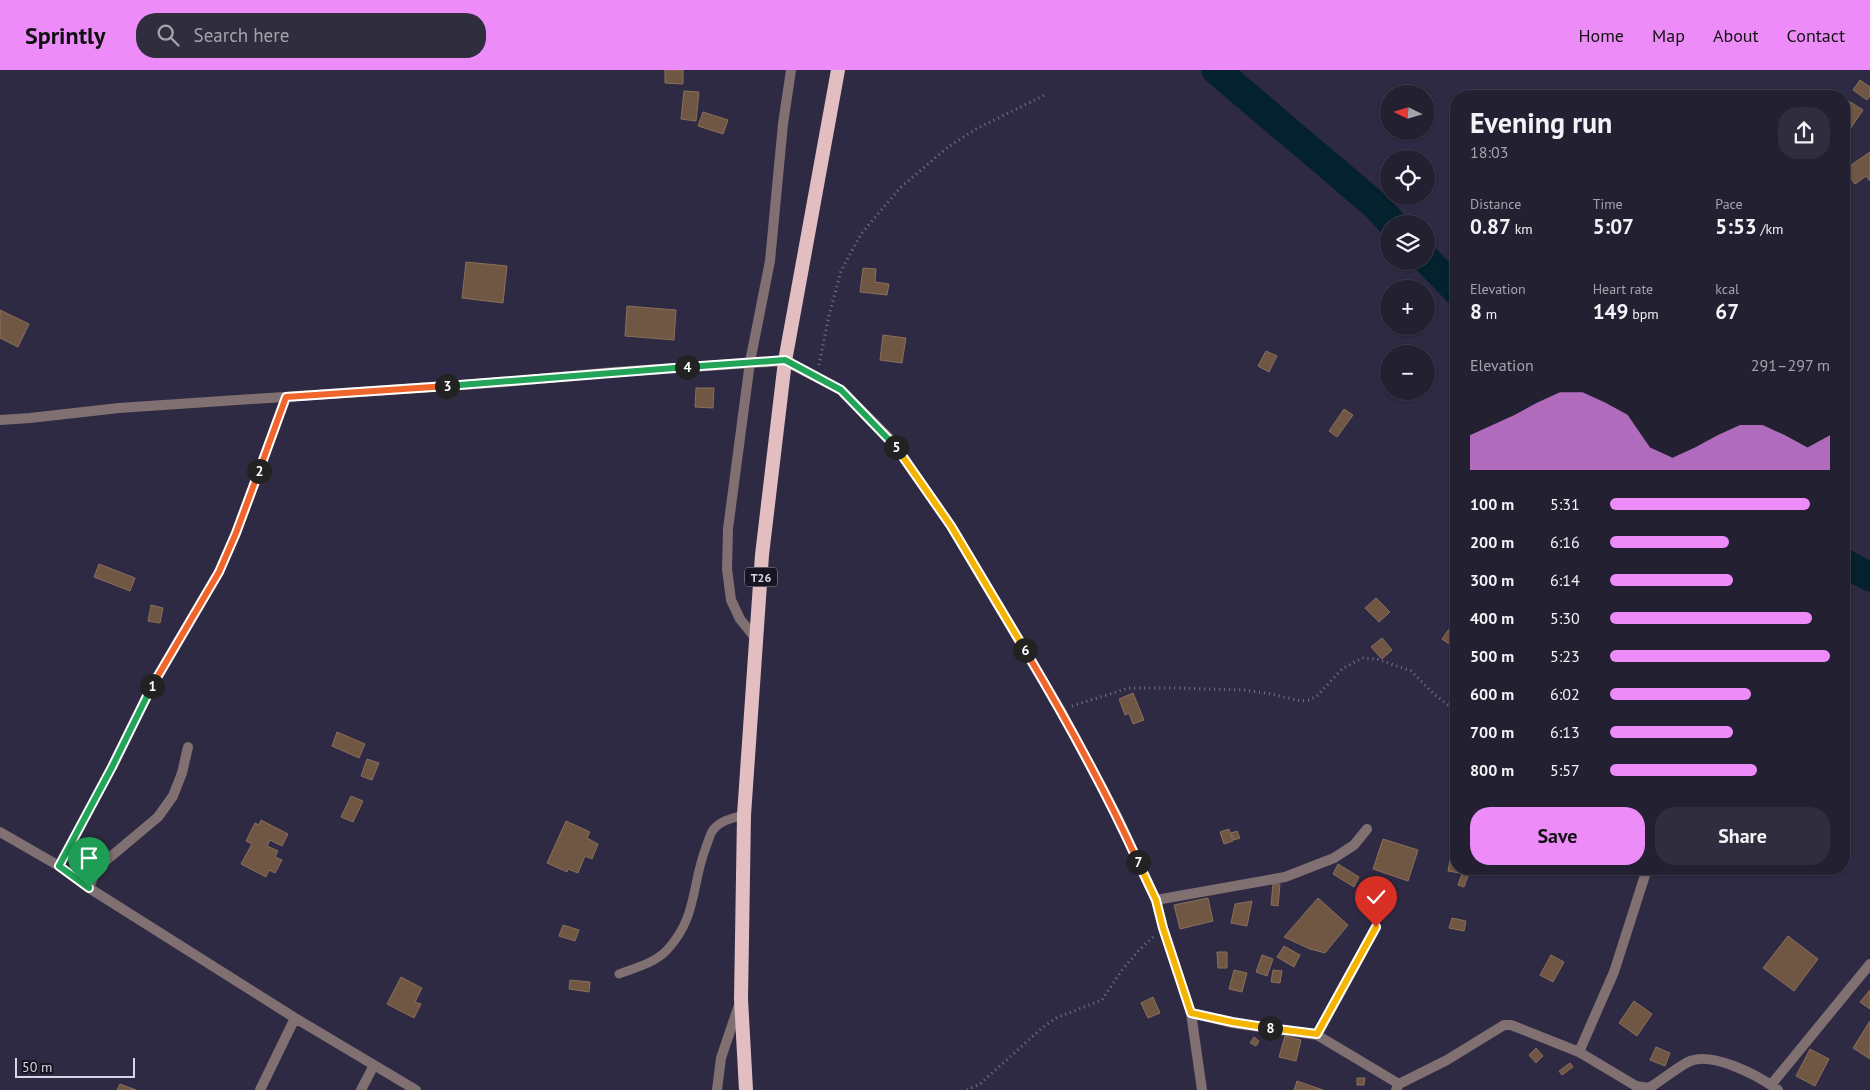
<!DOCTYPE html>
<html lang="en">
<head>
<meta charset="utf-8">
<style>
  :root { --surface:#232032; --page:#2f2d3e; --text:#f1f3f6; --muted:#a3a3ac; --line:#403e4d; --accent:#ed8cf9 }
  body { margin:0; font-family:"PT Sans",sans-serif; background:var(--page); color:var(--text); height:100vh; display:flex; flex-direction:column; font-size:19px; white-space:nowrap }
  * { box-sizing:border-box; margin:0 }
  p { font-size:16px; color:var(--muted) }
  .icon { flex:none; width:28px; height:28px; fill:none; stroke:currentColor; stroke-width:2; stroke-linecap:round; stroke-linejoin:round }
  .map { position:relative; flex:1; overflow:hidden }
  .sheet { position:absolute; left:1450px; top:20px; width:400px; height:785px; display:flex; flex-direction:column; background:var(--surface); border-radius:20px; box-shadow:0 1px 4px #0004,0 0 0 1px var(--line) }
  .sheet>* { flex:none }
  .needle { width:32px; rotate:275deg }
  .tools { position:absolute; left:1380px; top:15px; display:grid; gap:10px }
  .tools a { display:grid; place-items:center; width:55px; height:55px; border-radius:50%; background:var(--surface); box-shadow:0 1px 4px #0004,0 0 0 1px var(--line); font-size:25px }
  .scale { position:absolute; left:15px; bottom:12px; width:120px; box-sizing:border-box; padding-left:5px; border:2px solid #d8d6e6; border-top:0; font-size:14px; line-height:18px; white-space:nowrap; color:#d8d6e6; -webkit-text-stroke:4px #171520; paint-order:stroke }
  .pin { position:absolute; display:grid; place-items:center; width:42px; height:42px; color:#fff; margin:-51px -21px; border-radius:50% 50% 50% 0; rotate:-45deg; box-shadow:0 0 5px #0007 }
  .pin .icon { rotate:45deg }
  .km { position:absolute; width:25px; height:25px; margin:-12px; border-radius:50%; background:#222; color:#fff; font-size:14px; line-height:25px; text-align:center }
  .round { display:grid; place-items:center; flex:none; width:52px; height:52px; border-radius:20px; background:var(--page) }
  .head { display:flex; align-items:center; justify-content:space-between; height:85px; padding:0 20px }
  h1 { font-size:28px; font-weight:600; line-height:38px }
  .stats { display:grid; grid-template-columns:repeat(3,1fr); gap:8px; height:85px; padding:5px 20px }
  .stats div { display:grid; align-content:center }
  .stats b { font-size:21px; font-weight:600 }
  .stats small { font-size:14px; font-weight:400 }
  .stats p { font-size:14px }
  .chart { height:140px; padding:10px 20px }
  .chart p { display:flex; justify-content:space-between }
  .chart svg { width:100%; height:90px; margin-top:5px; fill:var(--accent); opacity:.7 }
  .cta { display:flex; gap:10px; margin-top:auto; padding:10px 20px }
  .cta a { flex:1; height:58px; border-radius:20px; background:var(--accent); color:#111; font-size:20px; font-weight:600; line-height:58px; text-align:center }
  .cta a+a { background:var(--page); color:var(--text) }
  ul { padding:0 20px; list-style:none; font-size:16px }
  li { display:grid; grid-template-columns:80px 60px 1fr; align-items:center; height:38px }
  li i { height:12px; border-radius:6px; background:var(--accent) }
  header { display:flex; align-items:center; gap:30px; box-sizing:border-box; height:70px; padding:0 25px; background:var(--accent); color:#111 }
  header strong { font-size:24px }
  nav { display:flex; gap:28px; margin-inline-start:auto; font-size:18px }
  .search { width:350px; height:45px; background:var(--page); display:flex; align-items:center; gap:12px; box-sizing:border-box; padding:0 18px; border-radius:20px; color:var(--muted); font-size:19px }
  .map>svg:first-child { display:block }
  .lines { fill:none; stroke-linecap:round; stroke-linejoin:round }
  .river { stroke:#04212e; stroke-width:29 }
  .building { fill:#705744; stroke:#896f5b }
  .path { stroke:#78748a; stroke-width:3; stroke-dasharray:1 4; stroke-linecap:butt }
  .service { stroke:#807071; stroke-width:9 }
  .minor { stroke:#807071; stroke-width:10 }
  .trunk { stroke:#e2bec1; stroke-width:14 }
  .split-1-casing { stroke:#fff; stroke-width:10 }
  .split-2-casing { stroke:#fff; stroke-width:10 }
  .split-3-casing { stroke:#fff; stroke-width:10 }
  .split-4-casing { stroke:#fff; stroke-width:10 }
  .split-5-casing { stroke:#fff; stroke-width:10 }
  .split-6-casing { stroke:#fff; stroke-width:10 }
  .split-7-casing { stroke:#fff; stroke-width:10 }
  .split-8-casing { stroke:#fff; stroke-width:10 }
  .split-9-casing { stroke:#fff; stroke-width:10 }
  .split-1 { stroke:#22a559; stroke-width:6 }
  .split-2 { stroke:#f0652b; stroke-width:6 }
  .split-3 { stroke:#f0652b; stroke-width:6 }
  .split-4 { stroke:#22a559; stroke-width:6 }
  .split-5 { stroke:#22a559; stroke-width:6 }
  .split-6 { stroke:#f5b400; stroke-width:6 }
  .split-7 { stroke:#f0652b; stroke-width:6 }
  .split-8 { stroke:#f5b400; stroke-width:6 }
  .split-9 { stroke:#f5b400; stroke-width:6 }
  .labels { text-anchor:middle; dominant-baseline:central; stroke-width:5; stroke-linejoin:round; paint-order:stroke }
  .shield { fill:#171520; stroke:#9e9cab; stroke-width:1 }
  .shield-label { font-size:12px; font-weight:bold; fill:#d8d6e6 }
</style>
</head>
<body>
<header>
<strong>Sprintly</strong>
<div class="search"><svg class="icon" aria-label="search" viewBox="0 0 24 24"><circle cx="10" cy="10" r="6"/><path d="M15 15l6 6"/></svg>Search here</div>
<nav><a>Home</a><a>Map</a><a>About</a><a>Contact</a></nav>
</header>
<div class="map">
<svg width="1870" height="1020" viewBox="0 0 1870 1020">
  <rect width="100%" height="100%" fill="#2f2a43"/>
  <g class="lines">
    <!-- river -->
    <path class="river" d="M1216,0L1374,134L1393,154
      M1426,189L1456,220
      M1844,493L1870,507"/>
  </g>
  <!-- building -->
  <path class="building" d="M665,0H683V14L665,13Z
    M1860,10L1870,17V26L1867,30L1853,20Z
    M684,21L699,22L696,51L681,49Z
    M1847,30L1863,40L1850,59L1844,55V34Z
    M703,42L728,50L723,64L698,56Z
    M1870,82V111L1866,106L1855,114L1844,100Z
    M466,192L507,196L503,233L462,228Z
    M863,198L876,199L875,212L889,214L887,225L860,222Z
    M627,236L676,240L674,270L625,266Z
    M0,240L29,254L18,277L0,268Z
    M883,265L906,268L902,293L880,290Z
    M1266,281L1277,286L1269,302L1258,296Z
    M696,318H714L713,338L695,337Z
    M1344,339L1353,345L1337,367L1329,361Z
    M99,494L135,508L130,521L94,507Z
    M1376,528L1390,542L1379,552L1365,538Z
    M151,535L163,538L160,553L148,551Z
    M1452,555L1456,558V579L1442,569Z
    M1382,568L1392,580L1382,589L1371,577Z
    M1133,623L1144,650L1133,654L1129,643L1125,645L1119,629Z
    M337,662L365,674L359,688L332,676Z
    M367,689L379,693L372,710L361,706Z
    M351,726L363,731L353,752L341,747Z
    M261,750L288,764L282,776L270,770L267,776L278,781L275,787L282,790L275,803L269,800L266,807L241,794L252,774L246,771L255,753L259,755Z
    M566,751L590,762L587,768L598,774L592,789L585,786L578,803L568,799L567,802L547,793Z
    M1229,759L1233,771L1224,774L1220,762Z
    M1237,761L1240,768L1234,770L1231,763Z
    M1383,769L1418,780L1408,811L1373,799Z
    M1451,785L1456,786V799H1466L1465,804L1448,801Z
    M1338,794L1359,807L1354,817L1333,804Z
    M1462,804L1468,806L1464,817L1458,815Z
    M1273,814H1280L1278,836L1271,835Z
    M1208,828L1213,851L1180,859L1174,835Z
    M1318,828L1348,855L1325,883L1310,879L1284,867Z
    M1252,831L1247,856L1231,853L1235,834Z
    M1452,848L1466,851L1464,861L1449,858Z
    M563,855L579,860L575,871L559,866Z
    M1788,866L1818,889L1794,921L1763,898Z
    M1284,876L1300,885L1294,897L1277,887Z
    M1217,882H1227V898H1218Z
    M1262,885L1273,889L1267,906L1256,902Z
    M1551,885L1564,892L1553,912L1540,905Z
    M1234,900L1247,903L1242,922L1229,919Z
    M1273,900L1282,901L1280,913L1271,912Z
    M401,907L422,918L415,932L421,934L414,948L387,934Z
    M570,910L590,912L589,922L569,919Z
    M1870,920V939L1860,932Z
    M1153,927L1160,943L1148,948L1141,933Z
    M1634,931L1652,944L1637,966L1619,953Z
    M1870,951V989L1853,978Z
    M1285,966L1301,970L1296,991L1279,987Z
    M1254,967L1259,971L1256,976L1250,973Z
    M1656,977L1670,983L1665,996L1650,990Z
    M1536,978L1543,986L1536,993L1529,985Z
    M1810,979L1829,989L1815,1016L1796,1006Z
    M1570,993L1573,997L1562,1005L1559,1001Z
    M1357,1008H1365L1364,1015H1357Z
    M1297,1011L1323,1020H1294Z
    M120,1014L136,1020H117Z"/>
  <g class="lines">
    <!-- path -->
    <path class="path" d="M819,295L829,245L841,201L861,164L900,118L948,77L976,59L1047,24
      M1072,636L1129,618H1175L1244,620L1271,624L1301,631L1309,630L1317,626L1342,599L1362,588L1377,589L1411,601L1435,625L1456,641
      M64,786L112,697L159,602L219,502L237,463L282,339
      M967,1020L980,1014L1042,958L1056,948L1102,930L1122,900L1139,880L1153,867"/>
    <!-- service -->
    <path class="service" d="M619,904C635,898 655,893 667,880C698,846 691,816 706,777C708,772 710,764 713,760C721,750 733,748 744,745"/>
    <!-- minor -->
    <path class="minor" d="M0,350L30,348L119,338L505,312L615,302L785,291L841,320L893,372L951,456L1061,641L1118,748L1156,830L1163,858L1191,943L1232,953L1317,965L1399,1014
      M756,569L740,549L731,530L727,499L728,459L750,292L770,191L783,54L791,0
      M0,762L59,796L89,818L295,948L416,1020
      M89,818L96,799L158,747L173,726L182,703L188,677
      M1156,830L1285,807L1334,788L1354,775L1367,759
      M1191,943L1202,1020
      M1317,965L1376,857
      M1579,982L1614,902L1647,799
      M1771,1015L1870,894
      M260,1020L295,948
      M361,1020L374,995
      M717,1020L721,988L739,935
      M1396,1020L1399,1014L1447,990L1504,955H1511L1579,982L1636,1016L1649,1018C1662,1010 1675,999 1688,992C1711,980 1759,1006 1778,1020"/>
    <!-- trunk -->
    <path class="trunk" d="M746,1020L741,929L744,745L762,485L785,291L838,0"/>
  </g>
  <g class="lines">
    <defs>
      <path id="split-1" d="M89,818L59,796L112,697L152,616"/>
      <path id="split-2" d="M152,616L219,502L236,463L259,401"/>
      <path id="split-3" d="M259,401L286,327L447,316"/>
      <path id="split-4" d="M447,316L687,297"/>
      <path id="split-5" d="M687,297L785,290L841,320L896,377"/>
      <path id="split-6" d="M896,377L951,456L1025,580"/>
      <path id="split-7" d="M1025,580C1066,649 1105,719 1138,792"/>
      <path id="split-8" d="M1138,792L1156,830L1163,858L1191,943L1232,952L1270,958"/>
      <path id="split-9" d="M1270,958L1317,964L1376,857"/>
    </defs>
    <!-- split-1 casing -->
    <use href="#split-1" class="split-1-casing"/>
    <!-- split-2 casing -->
    <use href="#split-2" class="split-2-casing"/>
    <!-- split-3 casing -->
    <use href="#split-3" class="split-3-casing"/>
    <!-- split-4 casing -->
    <use href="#split-4" class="split-4-casing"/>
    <!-- split-5 casing -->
    <use href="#split-5" class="split-5-casing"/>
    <!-- split-6 casing -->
    <use href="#split-6" class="split-6-casing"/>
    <!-- split-7 casing -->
    <use href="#split-7" class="split-7-casing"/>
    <!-- split-8 casing -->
    <use href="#split-8" class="split-8-casing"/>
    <!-- split-9 casing -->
    <use href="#split-9" class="split-9-casing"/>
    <!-- split-1 -->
    <use href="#split-1" class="split-1"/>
    <!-- split-2 -->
    <use href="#split-2" class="split-2"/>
    <!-- split-3 -->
    <use href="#split-3" class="split-3"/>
    <!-- split-4 -->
    <use href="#split-4" class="split-4"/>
    <!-- split-5 -->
    <use href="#split-5" class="split-5"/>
    <!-- split-6 -->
    <use href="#split-6" class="split-6"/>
    <!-- split-7 -->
    <use href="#split-7" class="split-7"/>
    <!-- split-8 -->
    <use href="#split-8" class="split-8"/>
    <!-- split-9 -->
    <use href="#split-9" class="split-9"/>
  </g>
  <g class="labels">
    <!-- shield labels -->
    <rect class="shield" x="745" y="497.5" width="32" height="19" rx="4"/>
    <g class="shield-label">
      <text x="761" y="507">T26</text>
    </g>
  </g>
</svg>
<div class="tools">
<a><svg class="needle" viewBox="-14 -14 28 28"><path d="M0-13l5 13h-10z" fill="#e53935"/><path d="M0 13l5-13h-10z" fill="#a3a3ac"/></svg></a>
<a><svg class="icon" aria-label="locate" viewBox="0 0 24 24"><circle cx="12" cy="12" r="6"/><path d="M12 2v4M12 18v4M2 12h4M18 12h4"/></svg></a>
<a><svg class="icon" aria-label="layers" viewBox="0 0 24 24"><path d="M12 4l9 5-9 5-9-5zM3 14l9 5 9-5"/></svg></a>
<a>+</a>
<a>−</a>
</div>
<div class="scale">50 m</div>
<div class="pin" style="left:89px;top:818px;background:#1e9e55"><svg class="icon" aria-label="arrive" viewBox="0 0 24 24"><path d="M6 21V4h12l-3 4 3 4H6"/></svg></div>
<div class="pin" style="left:1376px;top:857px;background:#d93025"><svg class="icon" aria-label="check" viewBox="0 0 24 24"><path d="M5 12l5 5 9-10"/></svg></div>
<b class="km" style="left:152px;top:616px">1</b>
<b class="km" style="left:259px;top:401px">2</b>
<b class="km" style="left:447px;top:316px">3</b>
<b class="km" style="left:687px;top:297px">4</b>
<b class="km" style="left:896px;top:377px">5</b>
<b class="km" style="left:1025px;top:580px">6</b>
<b class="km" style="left:1138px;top:792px">7</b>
<b class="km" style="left:1270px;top:958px">8</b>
<section class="sheet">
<div class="head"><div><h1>Evening run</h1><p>18:03</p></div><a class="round"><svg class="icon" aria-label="share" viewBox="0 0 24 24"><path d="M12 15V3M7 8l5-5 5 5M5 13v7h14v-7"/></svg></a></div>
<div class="stats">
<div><p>Distance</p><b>0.87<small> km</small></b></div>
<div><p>Time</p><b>5:07</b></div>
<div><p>Pace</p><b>5:53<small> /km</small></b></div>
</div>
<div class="stats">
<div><p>Elevation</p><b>8<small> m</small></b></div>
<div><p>Heart rate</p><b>149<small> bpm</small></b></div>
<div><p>kcal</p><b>67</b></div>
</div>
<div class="chart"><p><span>Elevation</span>291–297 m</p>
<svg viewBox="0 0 160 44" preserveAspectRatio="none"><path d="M0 44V27L10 22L20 17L30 11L40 6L50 6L60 11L70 17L80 33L90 38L100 33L110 27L120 22L130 22L140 27L150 33L160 27V44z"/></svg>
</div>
<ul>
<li><b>100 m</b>5:31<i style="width:91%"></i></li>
<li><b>200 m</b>6:16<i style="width:54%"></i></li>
<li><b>300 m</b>6:14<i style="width:56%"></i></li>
<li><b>400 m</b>5:30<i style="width:92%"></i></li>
<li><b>500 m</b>5:23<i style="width:100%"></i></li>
<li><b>600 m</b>6:02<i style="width:64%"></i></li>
<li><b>700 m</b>6:13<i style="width:56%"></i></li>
<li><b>800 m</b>5:57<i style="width:67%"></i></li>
</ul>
<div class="cta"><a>Save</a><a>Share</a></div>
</section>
</div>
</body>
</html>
